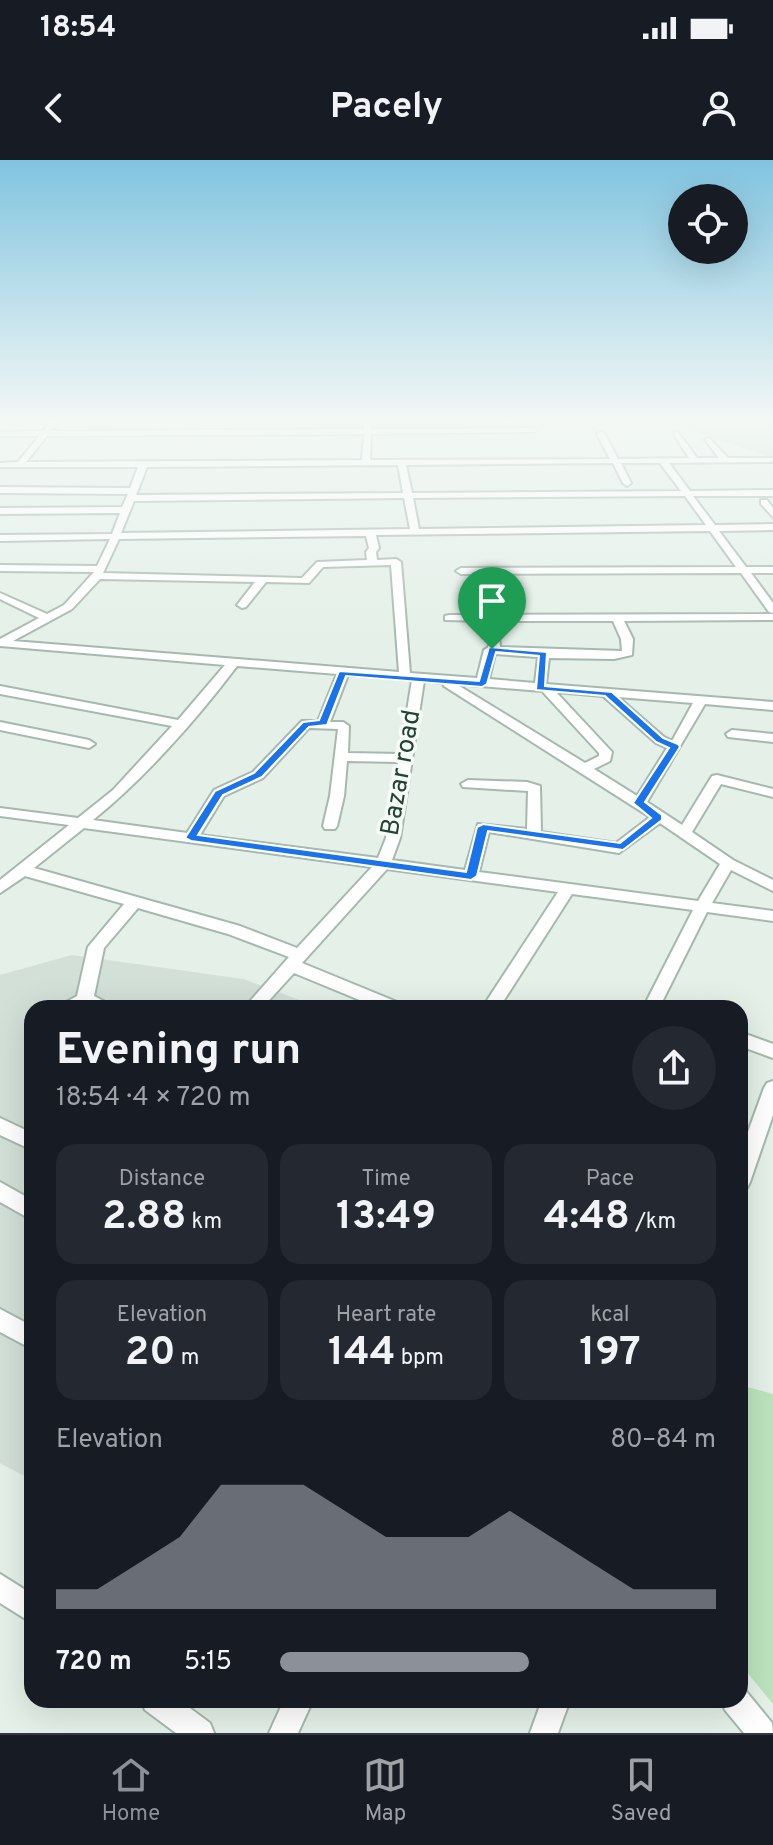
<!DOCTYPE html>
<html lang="en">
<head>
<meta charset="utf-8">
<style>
  :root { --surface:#171b24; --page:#242831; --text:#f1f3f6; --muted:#9ea1a6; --line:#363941; --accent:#8c9099 }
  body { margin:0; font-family:Overpass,sans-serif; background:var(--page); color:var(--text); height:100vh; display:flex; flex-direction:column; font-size:30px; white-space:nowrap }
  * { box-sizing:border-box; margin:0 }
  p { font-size:26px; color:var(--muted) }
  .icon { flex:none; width:44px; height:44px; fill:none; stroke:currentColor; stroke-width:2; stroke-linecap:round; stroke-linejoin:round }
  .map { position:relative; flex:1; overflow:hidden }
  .drawer { position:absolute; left:24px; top:840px; width:724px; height:708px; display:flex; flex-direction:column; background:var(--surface); border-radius:24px; box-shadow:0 8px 32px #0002 }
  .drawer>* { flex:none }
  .controls { position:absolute; left:668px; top:24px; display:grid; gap:16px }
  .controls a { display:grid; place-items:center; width:80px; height:80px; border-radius:50%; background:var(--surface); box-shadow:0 8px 32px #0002; font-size:40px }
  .pin { position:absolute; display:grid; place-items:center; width:68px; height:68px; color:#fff; margin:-82px -34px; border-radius:50% 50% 50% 0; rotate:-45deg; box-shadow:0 0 8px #0007 }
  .pin .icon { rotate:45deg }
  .round { display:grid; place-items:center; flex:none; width:84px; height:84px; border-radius:42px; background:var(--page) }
  .overview { display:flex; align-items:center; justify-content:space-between; height:136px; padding:0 32px }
  h1 { font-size:44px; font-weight:700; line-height:60px }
  .stats { display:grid; grid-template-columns:repeat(3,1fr); gap:12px; height:136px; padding:8px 32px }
  .stats div { display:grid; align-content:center; border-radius:20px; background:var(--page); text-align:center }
  .stats b { font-size:40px; font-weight:700 }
  .stats small { font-size:22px; font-weight:400 }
  .stats p { font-size:22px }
  .chart { height:224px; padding:16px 32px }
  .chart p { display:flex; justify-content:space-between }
  .chart svg { width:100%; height:144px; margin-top:8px; fill:var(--accent); opacity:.7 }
  ul { padding:0 32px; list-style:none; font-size:26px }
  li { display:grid; grid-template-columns:128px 96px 1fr; align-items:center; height:60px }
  li i { height:20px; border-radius:10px; background:var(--accent) }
  .status { display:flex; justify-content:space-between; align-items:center; height:56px; padding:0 40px; background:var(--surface); direction:ltr }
  .status svg { height:22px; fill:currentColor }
  header { display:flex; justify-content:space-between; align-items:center; height:104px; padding:0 32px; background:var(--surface); font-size:36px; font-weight:700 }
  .tab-bar { display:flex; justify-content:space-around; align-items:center; height:112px; border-top:2px solid var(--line); background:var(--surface); font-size:22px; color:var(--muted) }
  .tab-bar a { display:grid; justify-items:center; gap:4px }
  .tab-bar .active { color:var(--accent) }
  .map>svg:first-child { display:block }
  .built { fill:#d2e0d7 }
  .green { fill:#bbe3bd }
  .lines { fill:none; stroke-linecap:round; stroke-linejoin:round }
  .street-casing { stroke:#a6b9ae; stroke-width:4 }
  .street { fill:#fff; fill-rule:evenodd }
  .route { fill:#1a73e8; stroke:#fff; stroke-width:2; fill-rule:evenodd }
  .labels { text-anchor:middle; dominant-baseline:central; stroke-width:7; stroke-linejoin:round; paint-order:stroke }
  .street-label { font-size:26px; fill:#214433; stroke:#f6fbf7 }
</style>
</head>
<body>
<div class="status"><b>18:54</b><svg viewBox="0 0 49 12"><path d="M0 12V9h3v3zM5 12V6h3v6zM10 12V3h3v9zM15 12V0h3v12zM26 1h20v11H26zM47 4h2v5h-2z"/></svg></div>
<header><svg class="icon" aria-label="back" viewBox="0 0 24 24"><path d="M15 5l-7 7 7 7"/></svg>Pacely<svg class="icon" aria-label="person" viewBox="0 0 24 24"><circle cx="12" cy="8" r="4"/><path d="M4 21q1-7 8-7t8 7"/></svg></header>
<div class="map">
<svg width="773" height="1573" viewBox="0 0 773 1573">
  <rect width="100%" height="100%" fill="#e4f0e8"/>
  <!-- built -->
  <path class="built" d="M662,261H773V298Z
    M72,795L243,819L321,848H32V1320L0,1303V815Z"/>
  <!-- green -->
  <path class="green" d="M740,1225L773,1234V1544L740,1504Z"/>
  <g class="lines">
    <defs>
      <path id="street" d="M51,261H59L51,271L364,269V261H372L371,269L534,268L538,270L534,272L371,274L370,300L610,299L597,274L601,272L605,274L618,299L689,298L673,273L677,271L697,298H719L705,280L709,278L728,298H773L772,302L669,303L690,331L773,330V336H693L715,365L773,364V370L719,371L746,407H773V413H751L773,443V453L769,452L741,413L461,414L456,411L461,408L736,407L710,371L376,375L379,388L376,392L377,400L396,399L401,402L410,513L477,518L484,490L489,487L487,461L445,460V456L449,455L773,454V460L624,461L633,479L632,495L614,499L549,498L546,524L773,542V550L705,544L647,642L682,665L712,616L717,615L773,629V637L721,624L692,672L733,700L773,720V731L731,710L712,743L773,751V761L707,752L659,848H643L693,750L572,734L499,848H482L558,732L387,709L302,803L402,844L404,848H379L294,813L262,848H244L289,797L228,774L138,748L104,788L94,836L109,844L111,848H61L63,844L77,836L88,787L124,744L25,716L0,733V720L69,665L0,656V648L78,658L113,630L172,566L0,534V526L178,560L225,505L0,486V479L39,458L0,439V433L47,454L64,445L94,412L0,411V405L97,406L110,379L0,381V375L112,374L120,353L0,354V348L122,347L128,334L0,333V327L130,328L138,307H0V303L18,302L39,276H0V272L43,271ZM364,274L362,300L26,302L47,276ZM613,303L623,323L627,326L631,323L621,303H660L681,331L412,333L406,305ZM398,305L403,333L136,335L147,307ZM685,336L706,365L419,369L413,338ZM404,338L410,369L121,373L134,341ZM366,376L369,388L366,392L367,400L317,402L302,418L103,413L119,379ZM391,405L399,512L13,481L72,449L100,419L255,422L237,445L242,448L246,447L266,422L309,423L323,407ZM498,461H613L621,479L622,491L500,487ZM495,494L538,497L535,523L489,519ZM237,506L337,514L318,561H302L253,612L214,630L187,673L93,660C144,619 197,559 237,506ZM348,515L412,520L400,594L348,593L349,566L343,562H330ZM424,521L443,523L444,526L650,657L616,683L541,672L540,626L527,622L468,620L461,624L463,627L528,631L527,669L478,664L465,710L392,700L400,678ZM456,524L542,531L599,593V596L585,603ZM556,532L603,536L656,583L667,588L637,636L594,609L610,601L612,592ZM618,537L693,543L672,581L664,577ZM309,568L338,569L330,636L323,666L325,669H335L337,666L344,636L347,601L398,602L386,678L378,698L200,675L224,636L263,618ZM660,663L720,704L698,741L479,712L489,672L619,693ZM84,668L372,707L297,788L240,766L34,708Z
        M761,340H767L773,348V357L761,344Z
        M0,562L89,580L95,584L89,588L0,570Z
        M732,570L773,574V582L728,577L726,574Z
        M740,872L773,884V898L740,886Z
        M773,921V955L750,1022L747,1028L740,1031V994L764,928L767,923Z
        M0,958L32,973V990L0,975Z
        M0,1022L32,1040V1060L0,1042Z
        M0,1149L32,1166V1189L0,1172Z
        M0,1414L32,1434V1463L0,1443Z
        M740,1528L745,1530L772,1563L773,1573H744L725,1550L721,1540H740Z
        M141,1540H179L210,1563L214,1573H176L145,1550Z
        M284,1540H313L298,1573H269Z
        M542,1540H570L558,1573H530Z"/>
    </defs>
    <!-- street casing -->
    <use href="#street" class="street-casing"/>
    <!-- street -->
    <use href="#street" class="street"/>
  </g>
  <!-- sky -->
  <linearGradient id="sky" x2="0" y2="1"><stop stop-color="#81c4e0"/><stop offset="0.54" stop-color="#f3f8f5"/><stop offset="1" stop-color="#f3f8f5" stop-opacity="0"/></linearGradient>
  <rect width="773" height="481" fill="url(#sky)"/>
  <!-- route -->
  <path class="route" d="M489,487L547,492L545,526L612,532L663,578L678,584L680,587L645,642L662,655V660L623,690L488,671L477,716L471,720L191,681L185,678L215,631L254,613L303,562L319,560L339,511L479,521ZM496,492L539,496L536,530L605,536L656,582L669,588L633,643L651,658L620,683L483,664L477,667L466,712L198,675L223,635L262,617L309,567L327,565L346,516L482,527L487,524Z"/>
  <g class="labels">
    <!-- street labels -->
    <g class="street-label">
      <text transform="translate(402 613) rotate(-80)">Bazar road</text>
    </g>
  </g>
</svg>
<div class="controls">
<a><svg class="icon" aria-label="locate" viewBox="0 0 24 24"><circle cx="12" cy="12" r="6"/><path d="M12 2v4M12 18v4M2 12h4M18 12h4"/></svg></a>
</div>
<div class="pin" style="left:492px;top:489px;background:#1e9e55"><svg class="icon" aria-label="arrive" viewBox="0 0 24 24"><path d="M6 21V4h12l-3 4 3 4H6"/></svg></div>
<section class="drawer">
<div class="overview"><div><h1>Evening run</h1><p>18:54 · 4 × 720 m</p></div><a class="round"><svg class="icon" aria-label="share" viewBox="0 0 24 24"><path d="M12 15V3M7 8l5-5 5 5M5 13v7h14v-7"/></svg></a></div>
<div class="stats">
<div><p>Distance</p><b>2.88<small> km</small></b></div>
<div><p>Time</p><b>13:49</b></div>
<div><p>Pace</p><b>4:48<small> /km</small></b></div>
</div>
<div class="stats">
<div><p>Elevation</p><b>20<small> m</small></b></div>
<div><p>Heart rate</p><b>144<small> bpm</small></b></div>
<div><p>kcal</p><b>197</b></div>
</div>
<div class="chart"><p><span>Elevation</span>80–84 m</p>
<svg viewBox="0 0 160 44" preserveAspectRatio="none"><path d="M0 44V38L10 38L20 30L30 22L40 6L50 6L60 6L70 14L80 22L90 22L100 22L110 14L120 22L130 30L140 38L150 38L160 38V44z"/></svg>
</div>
<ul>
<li><b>720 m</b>5:15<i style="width:57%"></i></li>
</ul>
</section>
</div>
<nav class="tab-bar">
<a class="active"><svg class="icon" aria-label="home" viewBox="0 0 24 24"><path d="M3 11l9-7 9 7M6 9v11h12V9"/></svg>Home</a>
<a><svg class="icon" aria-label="map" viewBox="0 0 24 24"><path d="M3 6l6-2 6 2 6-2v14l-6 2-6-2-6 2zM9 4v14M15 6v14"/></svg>Map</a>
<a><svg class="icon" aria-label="saved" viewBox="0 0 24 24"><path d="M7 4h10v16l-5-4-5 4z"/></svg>Saved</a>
</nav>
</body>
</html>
